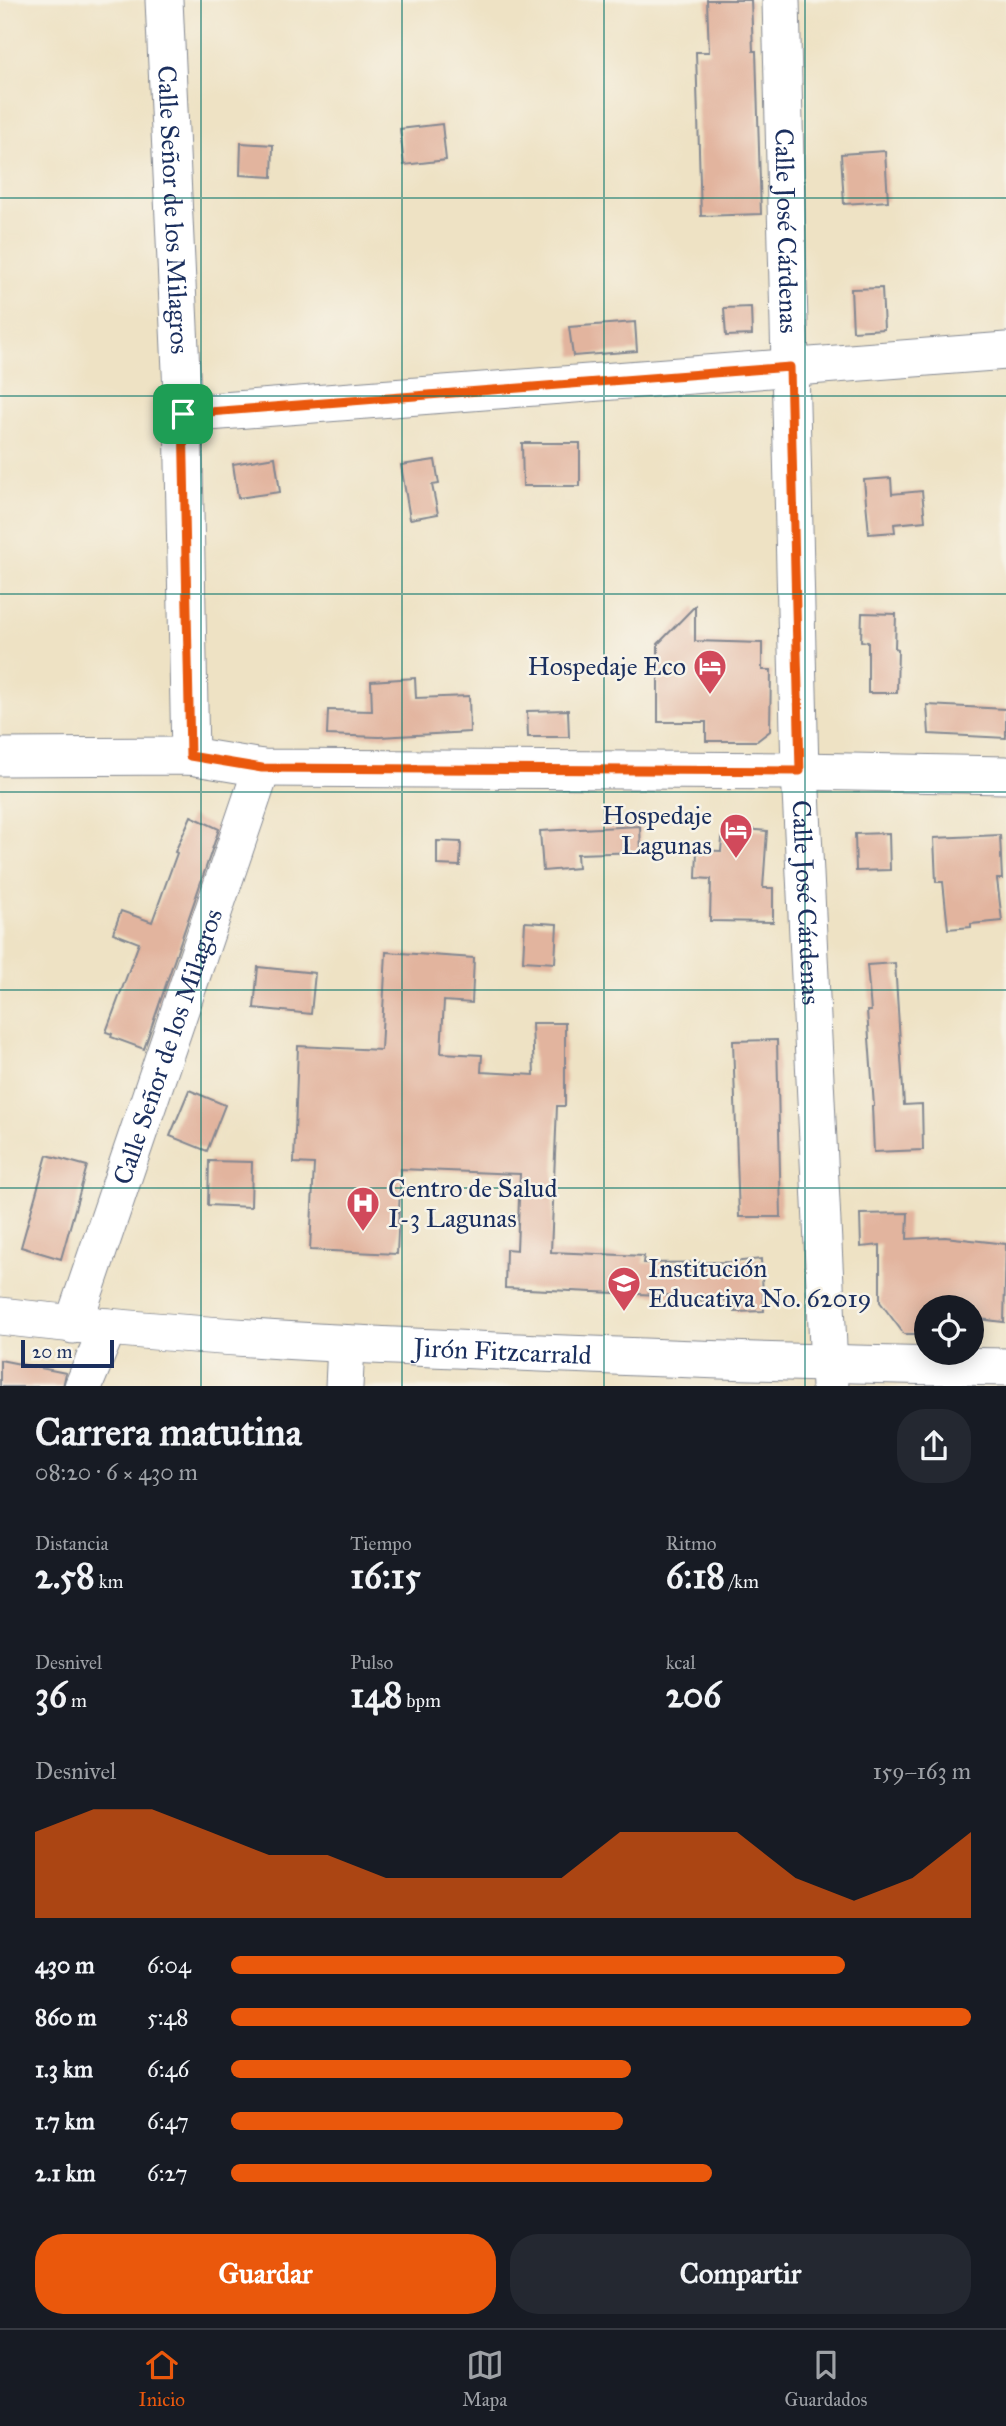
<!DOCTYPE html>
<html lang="es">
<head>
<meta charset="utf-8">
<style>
  :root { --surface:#171b24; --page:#242831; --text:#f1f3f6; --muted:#9ea1a6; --line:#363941; --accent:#ea580c }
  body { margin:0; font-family:"IM FELL Great Primer",serif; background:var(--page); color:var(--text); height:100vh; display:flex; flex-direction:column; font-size:26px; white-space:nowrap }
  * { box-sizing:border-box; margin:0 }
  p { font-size:23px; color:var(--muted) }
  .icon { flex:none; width:38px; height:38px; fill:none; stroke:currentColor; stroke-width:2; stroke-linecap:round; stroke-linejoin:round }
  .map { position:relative; height:1386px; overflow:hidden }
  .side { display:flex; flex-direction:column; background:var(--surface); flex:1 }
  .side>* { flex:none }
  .tools { position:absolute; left:914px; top:1295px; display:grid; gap:14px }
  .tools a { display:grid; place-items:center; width:70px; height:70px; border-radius:50%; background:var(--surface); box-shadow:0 4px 18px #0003; font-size:35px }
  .scale { position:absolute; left:21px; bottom:18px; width:93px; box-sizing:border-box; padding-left:7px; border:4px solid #1b2f5e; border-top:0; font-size:19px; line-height:24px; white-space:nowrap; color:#1b2f5e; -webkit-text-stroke:5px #f7f3e8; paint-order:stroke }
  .pin { position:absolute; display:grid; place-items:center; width:60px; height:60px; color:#fff; margin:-30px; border-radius:14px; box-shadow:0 4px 10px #0006 }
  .round { display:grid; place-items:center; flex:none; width:74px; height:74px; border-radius:28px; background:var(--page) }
  .head { display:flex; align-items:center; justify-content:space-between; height:119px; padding:0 35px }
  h1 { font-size:38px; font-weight:800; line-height:52px }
  .stats { display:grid; grid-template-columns:repeat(3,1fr); gap:10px; height:119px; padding:7px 35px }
  .stats div { display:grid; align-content:center }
  .stats b { font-size:35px; font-weight:800 }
  .stats small { font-size:19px; font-weight:400 }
  .stats p { font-size:19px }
  .chart { height:196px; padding:14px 35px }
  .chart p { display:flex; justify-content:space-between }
  .chart svg { width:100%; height:126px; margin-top:7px; fill:var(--accent); opacity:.7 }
  .action { display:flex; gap:14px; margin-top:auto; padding:14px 35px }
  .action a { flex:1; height:80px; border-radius:28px; background:var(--accent); color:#fff; font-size:28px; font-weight:800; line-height:80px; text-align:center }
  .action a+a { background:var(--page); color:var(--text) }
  ul { padding:0 35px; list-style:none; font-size:23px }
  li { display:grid; grid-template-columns:112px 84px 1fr; align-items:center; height:52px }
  li i { height:18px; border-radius:9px; background:var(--accent) }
  .menu { display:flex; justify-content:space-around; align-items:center; height:98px; border-top:2px solid var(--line); background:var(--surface); font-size:19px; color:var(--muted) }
  .menu a { display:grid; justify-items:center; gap:4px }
  .menu .selected { color:var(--accent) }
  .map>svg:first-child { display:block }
  .building { fill:#e2b49e }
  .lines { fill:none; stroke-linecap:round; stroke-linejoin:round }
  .minor-casing { stroke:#848891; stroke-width:39 }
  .minor { stroke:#fff; stroke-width:37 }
  .route-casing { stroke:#fff; stroke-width:14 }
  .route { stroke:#ea580c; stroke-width:9 }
  .grid { fill:none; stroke:#0f766e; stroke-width:2; stroke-opacity:0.55 }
  .labels { text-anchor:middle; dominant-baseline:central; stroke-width:5; stroke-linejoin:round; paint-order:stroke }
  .street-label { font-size:26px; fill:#1b2f5e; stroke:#f7f3e8 }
  .poi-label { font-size:26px; fill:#1b2f5e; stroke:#f7f3e8; text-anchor:end }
</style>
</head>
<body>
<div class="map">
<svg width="1006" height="1387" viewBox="0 0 1006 1387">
  <rect width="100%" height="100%" fill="#f7f3e8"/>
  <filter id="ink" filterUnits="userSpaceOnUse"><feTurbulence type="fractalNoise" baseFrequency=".0143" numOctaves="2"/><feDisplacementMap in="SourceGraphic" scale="14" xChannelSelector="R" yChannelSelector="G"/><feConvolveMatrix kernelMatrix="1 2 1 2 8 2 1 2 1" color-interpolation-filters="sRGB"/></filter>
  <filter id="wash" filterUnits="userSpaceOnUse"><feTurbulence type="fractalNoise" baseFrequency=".00686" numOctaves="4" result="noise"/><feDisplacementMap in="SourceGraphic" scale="28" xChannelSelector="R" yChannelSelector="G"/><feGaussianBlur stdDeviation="1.57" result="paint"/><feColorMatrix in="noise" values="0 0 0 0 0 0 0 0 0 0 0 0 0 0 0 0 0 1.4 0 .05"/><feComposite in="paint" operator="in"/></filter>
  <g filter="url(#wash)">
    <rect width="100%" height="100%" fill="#eee2c4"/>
    <g id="blocks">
      <!-- building -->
      <path class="building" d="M707,0H751L753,51H756L761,214L701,216L696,52H709Z
        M442,124L446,160L404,165L400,129Z
        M241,143L273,145L272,177L240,175Z
        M885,151L888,201L844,204L841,154Z
        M882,288L884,329L853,331L851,289Z
        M751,307L752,335L726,336L724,308Z
        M635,322L637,351L573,356L569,327Z
        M522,443H580V486H523Z
        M275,457L280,492L238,498L233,464Z
        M435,460L439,484L432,485L438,514L410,519L401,465Z
        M891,478L892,494L922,491L925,521L894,524L895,532L869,534L864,480Z
        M695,606V641L762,643V670H771L770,731L757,741H706V722H658V644Z
        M862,613L896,614L895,648L898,649L897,693H868V642L861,641Z
        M415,678L416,698L469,696L470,732L379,737L327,735L328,710L372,711L371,681Z
        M927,705L1006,709V738L929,734Z
        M568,710L569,737H528L527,711Z
        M191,816L219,829L144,1049L111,1037L112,1034L106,1032L139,943L113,933L121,911L152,922L177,853L175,852Z
        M640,826L641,852L577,854L578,868L543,871L540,831Z
        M723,827L767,831L763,888H773V922L710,921L711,879L696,878L697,850L721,851Z
        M889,833L890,870L856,871L855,834Z
        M1000,835L1002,879H997L1002,921L971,924V927L948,929L943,882H936L934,838Z
        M437,841L461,842L460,866L437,865Z
        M525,922L557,924L555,963L523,961Z
        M386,952L474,958L472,1003L444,1001L441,1053L482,1055L481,1072L534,1075L532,1023H565V1106H557L551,1252L644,1256L643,1263L732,1262L761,1259L764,1311L735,1312L734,1300L682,1301V1296L505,1288L506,1249L517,1250L520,1174L401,1169L397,1254L310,1250L314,1164L294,1163L298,1046L381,1050Z
        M895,963L904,1105L922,1104L923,1150L874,1152L872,1106H874L867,1011H871L867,965Z
        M258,967L315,973L311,1014L254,1008Z
        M777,1040L781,1217H739L733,1041Z
        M189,1090L225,1105L207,1151L170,1136Z
        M47,1155L87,1166L61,1259L21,1247Z
        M209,1161L252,1162L251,1207L208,1205Z
        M908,1213L907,1239L945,1237L1006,1244L1004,1322L971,1318V1307H926V1334H904L880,1302V1245L861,1247L860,1214Z
        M0,1360L66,1373L63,1387H0Z"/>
    </g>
  </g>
  <g filter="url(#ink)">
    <use href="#blocks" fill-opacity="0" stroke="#848891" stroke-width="2"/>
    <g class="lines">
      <defs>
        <g id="minor">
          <path id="s1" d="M164,0L183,414L190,756"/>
          <path id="s2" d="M781,0L800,771L830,1387"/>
          <path d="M183,414L1006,351"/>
          <path d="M0,757L190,756L262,768L800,771L1006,775"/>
          <path id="s3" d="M0,1316C172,1336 345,1344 518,1352C681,1359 843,1365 1006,1367"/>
          <path id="s4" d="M73,1325L262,768"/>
          <path d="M83,1387L108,1327"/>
          <path d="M344,1387L346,1344"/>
        </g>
      </defs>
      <!-- minor casing -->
      <use href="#minor" class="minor-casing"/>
      <!-- minor -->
      <use href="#minor" class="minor"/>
    </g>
  </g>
  <g class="lines" filter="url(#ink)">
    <defs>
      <path id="route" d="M790,367L800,771L262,768L190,756L183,414Z"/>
    </defs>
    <!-- route casing -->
    <use href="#route" class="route-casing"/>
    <!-- route -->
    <use href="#route" class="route"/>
  </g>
  <!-- grid -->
  <path class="grid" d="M201,0V1387M402,0V1387M604,0V1387M805,0V1387M0,198H1006M0,396H1006M0,594H1006M0,792H1006M0,990H1006M0,1188H1006"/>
  <!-- icons -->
  <defs>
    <symbol id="hotel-pin" viewBox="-11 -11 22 30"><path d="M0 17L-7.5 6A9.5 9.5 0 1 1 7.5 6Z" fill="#d1495b" stroke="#f7f3e8"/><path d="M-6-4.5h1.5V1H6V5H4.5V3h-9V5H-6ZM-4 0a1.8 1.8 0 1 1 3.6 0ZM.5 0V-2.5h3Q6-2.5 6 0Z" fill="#fff"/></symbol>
    <symbol id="hospital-pin" viewBox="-11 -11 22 30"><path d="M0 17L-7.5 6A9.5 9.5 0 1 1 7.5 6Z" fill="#d1495b" stroke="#f7f3e8"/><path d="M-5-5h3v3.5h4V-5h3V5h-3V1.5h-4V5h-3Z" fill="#fff"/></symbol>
    <symbol id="school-pin" viewBox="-11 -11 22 30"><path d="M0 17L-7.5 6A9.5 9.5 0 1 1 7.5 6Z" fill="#d1495b" stroke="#f7f3e8"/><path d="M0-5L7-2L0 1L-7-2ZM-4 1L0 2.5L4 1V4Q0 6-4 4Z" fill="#fff"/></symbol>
  </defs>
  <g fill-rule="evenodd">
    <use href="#hotel-pin" x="691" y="647" width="38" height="52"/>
    <use href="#hotel-pin" x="717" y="811" width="38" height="52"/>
    <use href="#hospital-pin" x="344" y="1184" width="38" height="52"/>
    <use href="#school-pin" x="605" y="1264" width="38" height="52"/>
  </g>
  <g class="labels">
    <!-- street labels -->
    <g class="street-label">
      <text stroke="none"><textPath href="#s1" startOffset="210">Calle Señor de los Milagros</textPath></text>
      <text stroke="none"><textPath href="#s2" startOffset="231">Calle José Cárdenas</textPath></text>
      <text stroke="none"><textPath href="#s2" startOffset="903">Calle José Cárdenas</textPath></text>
      <text stroke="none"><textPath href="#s4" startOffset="294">Calle Señor de los Milagros</textPath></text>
      <text stroke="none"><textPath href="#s3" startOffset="504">Jirón Fitzcarrald</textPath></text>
    </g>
    <!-- poi labels -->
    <g class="poi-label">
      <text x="686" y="666">Hospedaje Eco</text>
      <text x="712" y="815">Hospedaje<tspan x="712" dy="30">Lagunas</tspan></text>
      <text x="388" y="1188" text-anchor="start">Centro de Salud<tspan x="388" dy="30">I-3 Lagunas</tspan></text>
      <text x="648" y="1268" text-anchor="start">Institución<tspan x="648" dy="30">Educativa No. 62019</tspan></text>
    </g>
  </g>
</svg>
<div class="tools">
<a><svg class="icon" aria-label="locate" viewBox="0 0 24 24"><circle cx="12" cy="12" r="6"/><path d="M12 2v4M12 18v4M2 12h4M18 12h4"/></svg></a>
</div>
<div class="scale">20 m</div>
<div class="pin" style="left:183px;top:414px;background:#1e9e55"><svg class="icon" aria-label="arrive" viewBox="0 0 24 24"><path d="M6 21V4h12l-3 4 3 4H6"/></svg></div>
</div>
<section class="side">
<div class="head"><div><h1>Carrera matutina</h1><p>08:20 · 6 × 430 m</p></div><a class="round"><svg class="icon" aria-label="share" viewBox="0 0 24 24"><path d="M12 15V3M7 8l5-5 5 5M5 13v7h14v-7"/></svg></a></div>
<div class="stats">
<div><p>Distancia</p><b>2.58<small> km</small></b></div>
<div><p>Tiempo</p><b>16:15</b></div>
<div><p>Ritmo</p><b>6:18<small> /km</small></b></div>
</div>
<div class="stats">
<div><p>Desnivel</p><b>36<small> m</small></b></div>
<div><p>Pulso</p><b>148<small> bpm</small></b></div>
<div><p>kcal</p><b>206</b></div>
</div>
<div class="chart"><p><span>Desnivel</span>159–163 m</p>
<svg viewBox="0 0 160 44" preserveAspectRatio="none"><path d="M0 44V14L10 6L20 6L30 14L40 22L50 22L60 30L70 30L80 30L90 30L100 14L110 14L120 14L130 30L140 38L150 30L160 14V44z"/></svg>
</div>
<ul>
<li><b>430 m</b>6:04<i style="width:83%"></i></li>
<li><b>860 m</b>5:48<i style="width:100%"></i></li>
<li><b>1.3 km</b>6:46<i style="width:54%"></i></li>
<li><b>1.7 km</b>6:47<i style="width:53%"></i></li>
<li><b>2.1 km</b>6:27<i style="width:65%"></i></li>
</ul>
<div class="action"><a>Guardar</a><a>Compartir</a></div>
</section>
<nav class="menu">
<a class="selected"><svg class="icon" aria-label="home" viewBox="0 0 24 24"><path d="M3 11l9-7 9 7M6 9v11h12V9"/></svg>Inicio</a>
<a><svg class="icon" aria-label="map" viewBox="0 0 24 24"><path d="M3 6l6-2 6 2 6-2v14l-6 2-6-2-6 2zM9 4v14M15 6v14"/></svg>Mapa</a>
<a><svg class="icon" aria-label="saved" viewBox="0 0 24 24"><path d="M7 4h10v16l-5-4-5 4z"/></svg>Guardados</a>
</nav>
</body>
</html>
